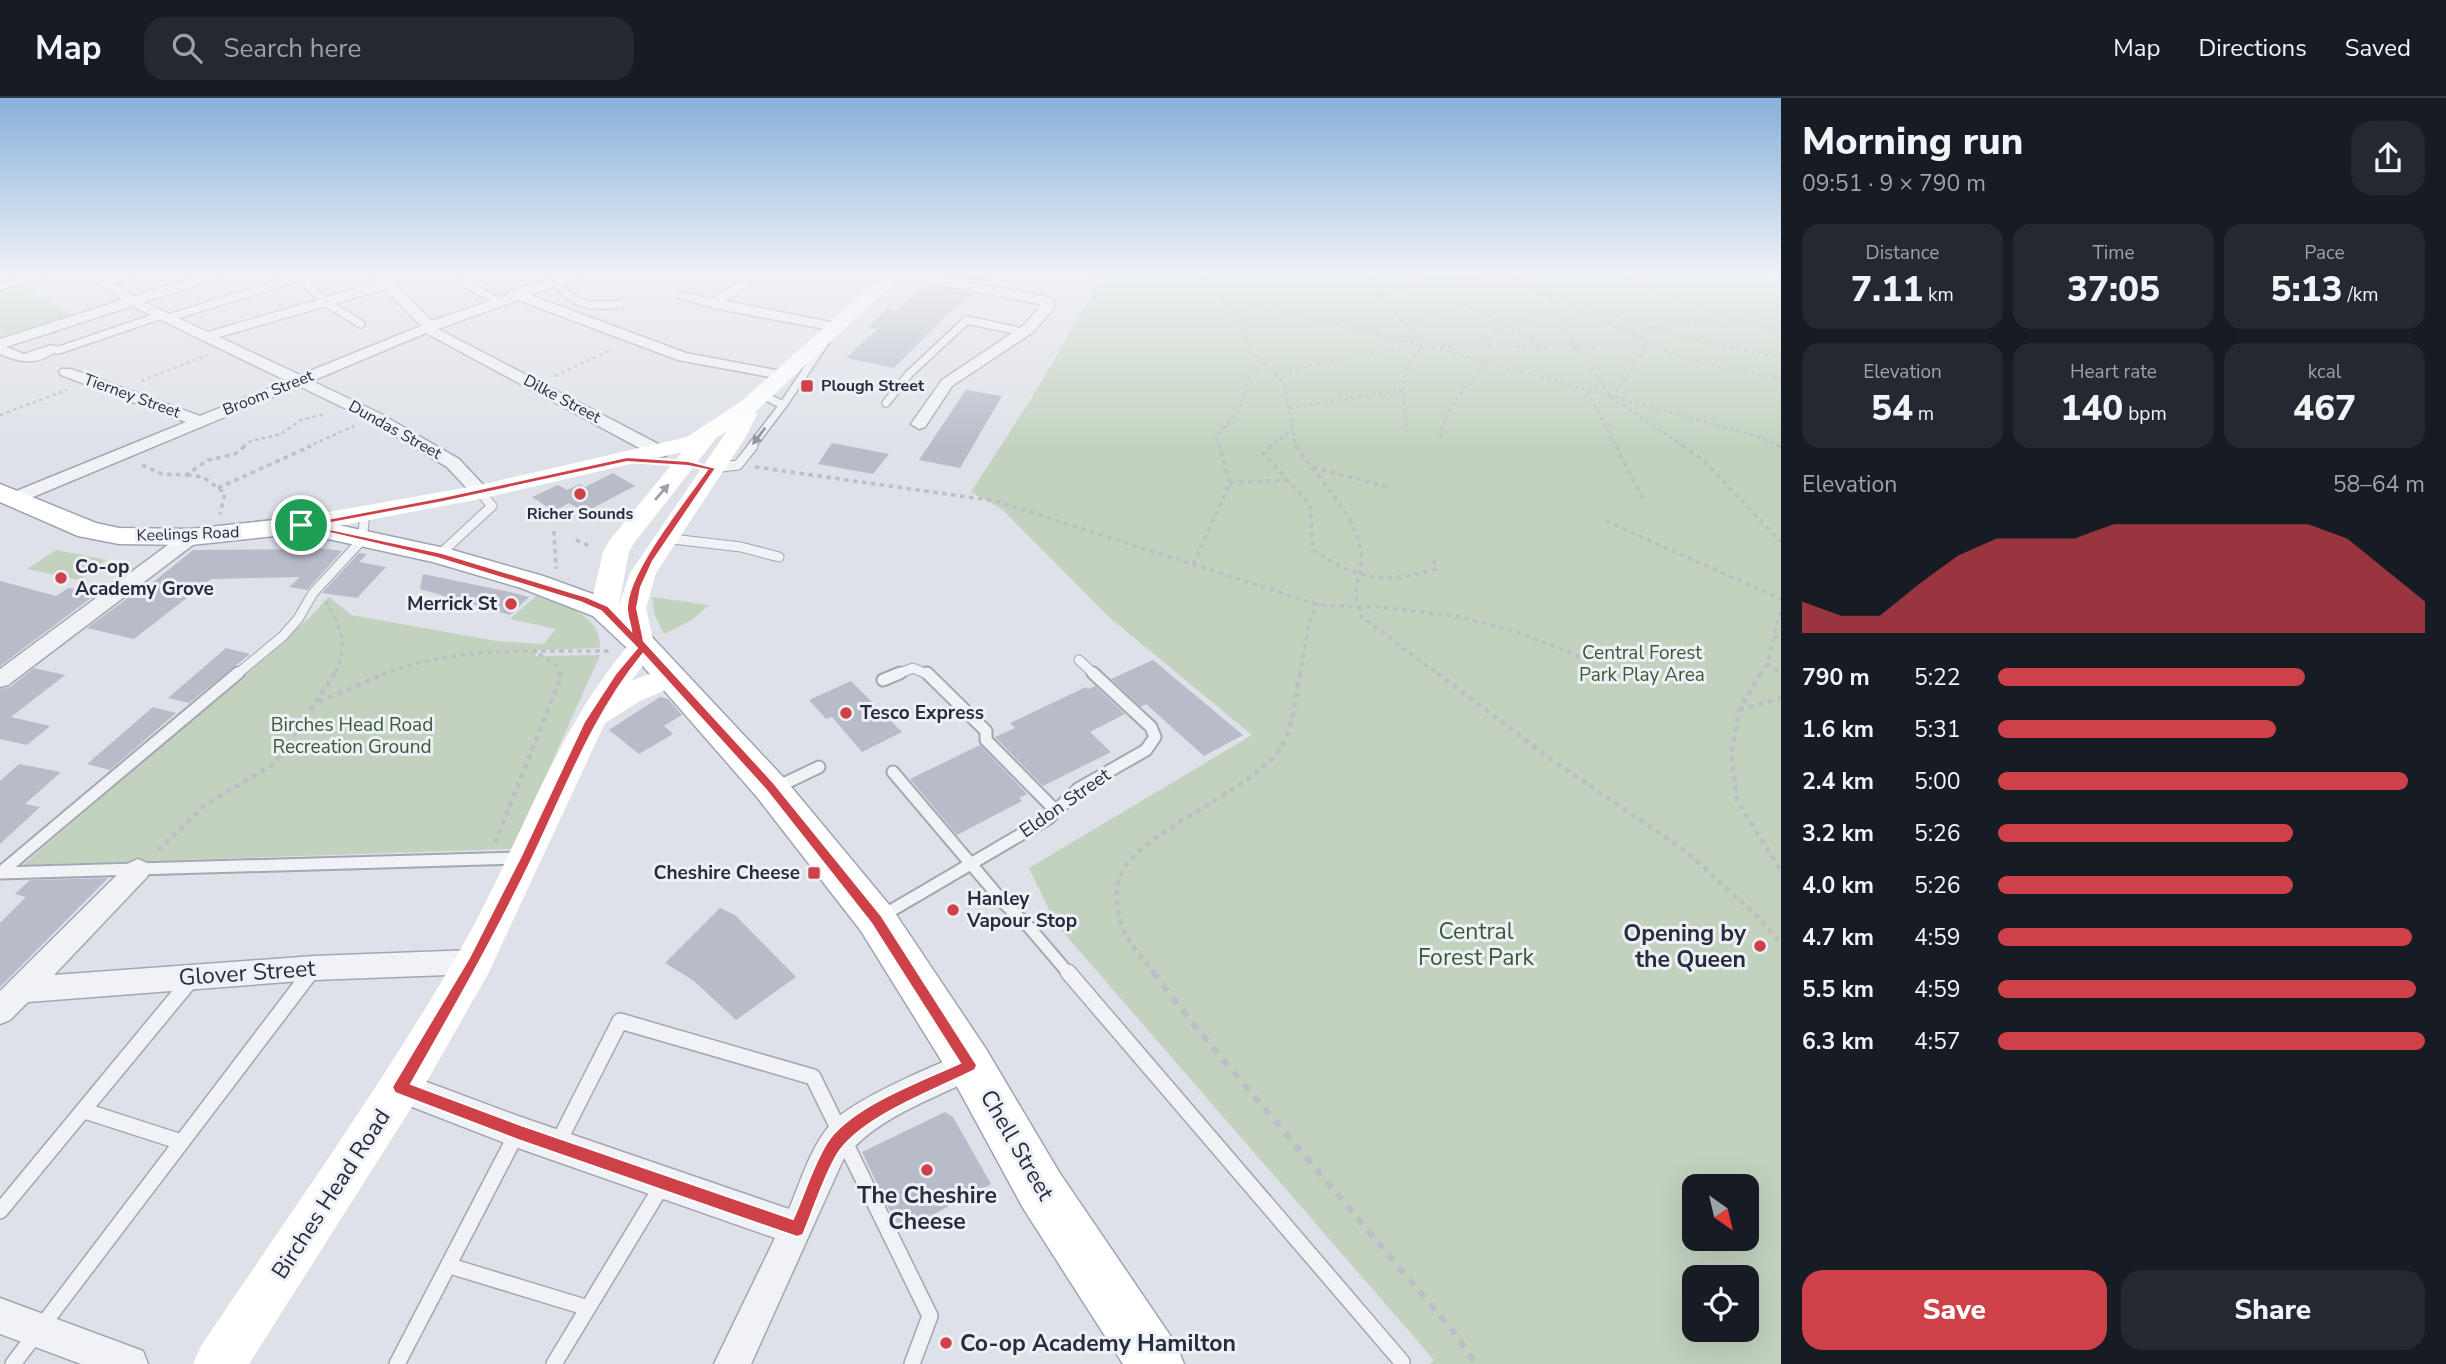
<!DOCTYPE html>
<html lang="en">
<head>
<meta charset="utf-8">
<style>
  :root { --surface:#171b24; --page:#242831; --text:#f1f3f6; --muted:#9ea1a6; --line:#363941; --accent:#cf4149 }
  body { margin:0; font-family:"Nunito Sans",sans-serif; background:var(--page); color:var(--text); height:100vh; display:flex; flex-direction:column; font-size:26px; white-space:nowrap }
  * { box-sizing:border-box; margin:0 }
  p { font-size:23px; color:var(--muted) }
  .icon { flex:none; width:38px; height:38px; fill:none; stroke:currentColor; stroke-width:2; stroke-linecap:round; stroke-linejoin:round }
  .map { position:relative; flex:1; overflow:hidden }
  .side { display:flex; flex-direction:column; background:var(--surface); width:665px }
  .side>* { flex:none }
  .needle { width:46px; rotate:146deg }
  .controls { position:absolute; left:1682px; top:1076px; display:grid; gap:14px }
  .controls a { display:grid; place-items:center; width:77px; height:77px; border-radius:14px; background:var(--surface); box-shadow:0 7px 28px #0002; font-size:35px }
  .pin { position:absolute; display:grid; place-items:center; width:60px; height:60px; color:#fff; margin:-30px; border:4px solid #fff; border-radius:50%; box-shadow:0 2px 7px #0007 }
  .round { display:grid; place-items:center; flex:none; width:74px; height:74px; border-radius:21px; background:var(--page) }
  .summary { display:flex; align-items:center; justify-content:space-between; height:119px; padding:0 21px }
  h1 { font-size:38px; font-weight:800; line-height:52px }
  .figures { display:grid; grid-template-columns:repeat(3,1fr); gap:10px; height:119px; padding:7px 21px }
  .figures div { display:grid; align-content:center; border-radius:18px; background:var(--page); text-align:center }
  .figures b { font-size:35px; font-weight:800 }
  .figures small { font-size:19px; font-weight:400 }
  .figures p { font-size:19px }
  .chart { height:196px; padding:14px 21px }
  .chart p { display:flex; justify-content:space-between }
  .chart svg { width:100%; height:126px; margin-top:7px; fill:var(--accent); opacity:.7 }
  .cta { display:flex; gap:14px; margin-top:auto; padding:14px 21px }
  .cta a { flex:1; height:80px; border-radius:21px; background:var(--accent); color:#fff; font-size:28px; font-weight:800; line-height:80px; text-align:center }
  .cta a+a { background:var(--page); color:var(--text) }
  ul { padding:0 21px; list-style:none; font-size:23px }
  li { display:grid; grid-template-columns:112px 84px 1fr; align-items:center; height:52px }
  li i { height:18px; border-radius:9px; background:var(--accent) }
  header { display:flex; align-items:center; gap:42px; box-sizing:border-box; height:98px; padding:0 35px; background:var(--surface); border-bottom:2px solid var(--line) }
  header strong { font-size:33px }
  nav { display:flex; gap:38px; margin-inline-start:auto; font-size:24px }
  .search { width:490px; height:63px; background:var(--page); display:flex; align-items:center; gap:18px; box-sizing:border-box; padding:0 24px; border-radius:21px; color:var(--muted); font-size:26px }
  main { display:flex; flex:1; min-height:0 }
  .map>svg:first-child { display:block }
  .green { fill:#c2d2bf; fill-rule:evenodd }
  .building { fill:#b8bcc8 }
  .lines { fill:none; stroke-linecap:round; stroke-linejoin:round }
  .lane-far3-casing { stroke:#a3a7b2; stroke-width:10 }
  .lane-far2-casing { stroke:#a3a7b2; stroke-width:11 }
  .lane-far1-casing { stroke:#a3a7b2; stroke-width:15 }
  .lane-casing { stroke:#a3a7b2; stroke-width:18 }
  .street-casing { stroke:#a3a7b2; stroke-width:3 }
  .primary-casing { stroke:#9da4b4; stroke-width:3 }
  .path-far3 { stroke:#bcbfc6; stroke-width:2.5; stroke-dasharray:3.5 3.5; stroke-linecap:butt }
  .path-far2 { stroke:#bcbfc6; stroke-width:3.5; stroke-dasharray:4.5 4.5; stroke-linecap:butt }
  .path-far1 { stroke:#bcbfc6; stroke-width:4.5; stroke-dasharray:5 5; stroke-linecap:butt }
  .path { stroke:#bcbfc6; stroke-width:6; stroke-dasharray:8 8; stroke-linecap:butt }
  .lane-far3 { stroke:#f1f2f6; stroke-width:7 }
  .lane-far2 { stroke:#f1f2f6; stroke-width:9 }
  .lane-far1 { stroke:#f1f2f6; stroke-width:11 }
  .lane { stroke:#f1f2f6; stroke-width:15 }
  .street { fill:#f1f2f6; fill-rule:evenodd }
  .secondary { fill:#fff; fill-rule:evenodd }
  .primary { fill:#fff; fill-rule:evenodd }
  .oneway { fill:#8c909a }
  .oneway2 { fill:#9ea0a9 }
  .route { fill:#cf4149; stroke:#fff; stroke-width:2; fill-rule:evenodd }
  .poi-dot { fill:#cf4149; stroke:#edf0f5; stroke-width:2.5 }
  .labels { text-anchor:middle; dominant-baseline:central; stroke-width:6; stroke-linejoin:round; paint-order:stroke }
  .far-poi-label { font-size:16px; font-weight:bold; fill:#272d3f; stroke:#edf0f5; text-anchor:start }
  .far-street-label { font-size:16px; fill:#272d3f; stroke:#edf0f5 }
  .poi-label { font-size:19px; font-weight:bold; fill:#272d3f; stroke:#edf0f5; text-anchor:start }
  .park-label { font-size:19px; fill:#385a34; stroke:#edf0f5 }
  .street-label { font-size:19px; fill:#272d3f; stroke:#edf0f5 }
  .near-park-label { font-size:23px; fill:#385a34; stroke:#edf0f5 }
  .near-poi-label { font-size:23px; font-weight:bold; fill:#272d3f; stroke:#edf0f5; text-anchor:end }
  .near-street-label { font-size:23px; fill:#272d3f; stroke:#edf0f5 }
</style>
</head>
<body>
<header>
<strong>Map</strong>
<div class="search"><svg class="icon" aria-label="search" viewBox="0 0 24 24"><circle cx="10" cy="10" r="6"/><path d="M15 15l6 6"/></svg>Search here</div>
<nav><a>Map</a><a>Directions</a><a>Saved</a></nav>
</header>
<main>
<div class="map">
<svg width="1781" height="1266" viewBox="0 0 1781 1266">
  <rect width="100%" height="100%" fill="#dee1e8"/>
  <!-- green -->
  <path class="green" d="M1084,175H1754L1781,185V1266H1430L1434,1262L1056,826L1029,770L1252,637L1109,519L1002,411L971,394L1031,301L1099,185ZM1694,1088H1746V1141H1694ZM1694,1180H1746V1232H1694Z
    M21,188L74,218L0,241V194Z
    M56,452L107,462L79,482L27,471Z
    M536,498C563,509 601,514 600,550L539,552L535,558L600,557L513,751L23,767L308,521L329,499L351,517L496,543L544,546L556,531L510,521Z
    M652,499L709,507L692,522L664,536L655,518Z"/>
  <!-- building -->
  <path class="building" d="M937,175H993L983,184Z
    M924,186L972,196L960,208L957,207L894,270L846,260L877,231L868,229L887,211L896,213Z
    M966,292L1002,298L960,370L919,362Z
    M832,345L889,356L873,376L818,366Z
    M613,375L635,388L585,414L569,405L554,413L532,399L558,387L567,392L580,386L585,389Z
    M328,451L342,453L307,492L289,489L300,479L211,481L134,541L87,530L129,499L147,489L193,452Z
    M359,455L367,456L359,464L386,469L357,500L322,495Z
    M423,476L510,494L529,499L510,517L420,491Z
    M0,483L56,498L68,490L99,494L0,568Z
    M226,550L250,556L189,605L168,600Z
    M1153,562L1243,637L1204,658L1146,606L1141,609L1111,581Z
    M34,570L65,577L11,619L50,628L27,647L0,641V591L10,589Z
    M851,583L902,634L862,654L832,619L826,621L809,602Z
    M1095,588L1125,616L1090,634L1111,654L1043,688L995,639L1015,630L1010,625L1086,589L1088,591Z
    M660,599L668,601L682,617L664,628L673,636L639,656L609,632Z
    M153,609L176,615L110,672L87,666Z
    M980,647L1027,696L1019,700L1022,703L957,737L910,681Z
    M19,666L61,674L25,706L40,709L0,746V683Z
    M108,780L19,870L0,889V825L26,799L15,796L30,782Z
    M720,810L735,817L796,879L736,922L694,883L665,865Z
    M945,1014L953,1019L991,1086L900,1134L862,1054Z"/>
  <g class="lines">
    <defs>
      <path id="lane-far3" d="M296,175L326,205L361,226
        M489,175L464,185L498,203
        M556,183C575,209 589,209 620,206
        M105,184L136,175
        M168,220L299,179
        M51,251L59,252L162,217
        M886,305L909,276L967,222L1023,234
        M783,307L826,243
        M751,349L783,307L762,297"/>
      <path id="lane-far2" d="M713,370L738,367L753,348
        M664,440L741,449L779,459
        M439,457L492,408L480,394
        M1079,562L1095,577
        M236,577L283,538L298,521L313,495L362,442L365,416
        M895,577L913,570L929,577"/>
      <path id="lane-far1" d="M927,575L986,633V642L1056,713
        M883,582L900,575
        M893,674L1004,805L1029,829L1069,876
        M775,690L819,669
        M0,775L518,760
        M0,775L238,575
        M882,818L1049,720L1078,691L1146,652L1155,639L1151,629L1093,575
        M310,876L312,873"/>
      <path id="lane" d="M1068,874L1402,1264
        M85,1013L181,1044
        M558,1045L620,923L813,979L930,1218L912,1266
        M0,1113L190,883
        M450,1168L588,1210
        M13,1266L311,874
        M397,1266L516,1037
        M554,1266L663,1086"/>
      <path id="street" d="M35,175H54L0,192V184Z
        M86,175H100L134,198L208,175H226L224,178L144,204L208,234L379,184L373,177L374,175H384L432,223L509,196L510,193L569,175H586L584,178L530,197L686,255L781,273L788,277L781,281L678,262L518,202L438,231L666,350L668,354L666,358H654L426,235L312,283L379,315L459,361L486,390L489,394L486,398H474L447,369L367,321L299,288L21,404H9L6,400L9,396L186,324L61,277L59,274L61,271H71L200,318L287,283L132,208L6,249L24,256L51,247L58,251C40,268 21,265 0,256V241L122,202ZM385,191L421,228L300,277L219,239Z
        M753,175H767L726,203L835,225L842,229L835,233L713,210L677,199L684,195L712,201Z
        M894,175H918L1047,199L1054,203V210L1033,234L952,288L925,329L919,331L911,326L942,282L1023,228L1040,209V206L900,179Z
        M191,433L198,435L200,439L198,443L8,587L0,589V571L184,435Z
        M138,761L147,765L151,772L147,779L54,877L314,858L474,852L484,855L488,864L484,873L474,876L314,882L28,904L10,922L0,926V893L129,765Z
        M970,953L981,957L985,967L981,977C934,1001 875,1019 843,1062L751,1266H714L775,1140L518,1050L389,1000L385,989L389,978L400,974L518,1018L789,1111C801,1083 811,1047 832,1025C855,1000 937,966 970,953Z
        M0,1200L143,1253L148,1266H81L0,1236Z"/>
      <path id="primary" d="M0,386L96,425L119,430L191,431L301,419L449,451L543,478L615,504L650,537L783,679L891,809L986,951L1059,1074L1176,1246L1184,1266H1123L1023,1110L954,983L861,833L757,699L628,551L593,518L521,490L433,464L301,435L191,447L119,446L78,438L0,404Z"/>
    </defs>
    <!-- lane-far3 casing -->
    <use href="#lane-far3" class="lane-far3-casing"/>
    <!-- lane-far2 casing -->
    <use href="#lane-far2" class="lane-far2-casing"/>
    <!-- lane-far1 casing -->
    <use href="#lane-far1" class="lane-far1-casing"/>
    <!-- lane casing -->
    <use href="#lane" class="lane-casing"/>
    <!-- street casing -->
    <use href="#street" class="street-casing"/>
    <!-- primary casing -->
    <use href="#primary" class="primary-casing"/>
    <!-- path-far3 -->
    <path class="path-far3" d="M1202,175L1241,228L1253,256L1265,264L1284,286L1296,349
      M1367,175L1385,204L1422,245
      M1506,175L1549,199L1556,220L1612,300L1685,349
      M1610,175L1726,219
      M1764,175L1781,181
      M1543,193L1682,240L1781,259
      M1378,197L1431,181H1465
      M1220,199L1421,247
      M1549,199L1678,258L1729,271L1781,280
      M1462,206L1508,228L1539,249
      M1736,222L1781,206
      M1404,227L1462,206L1465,181L1525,186
      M1634,238L1649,230L1727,220L1781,234
      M1481,247L1578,251L1647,246
      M1441,249L1480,247L1508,228L1555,216
      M1275,275L1359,257L1424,247L1756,338L1781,349
      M555,278L613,251
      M141,283L208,257
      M1588,294L1616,349
      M1612,300L1647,247
      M1289,310L1405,292
      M0,317L67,292
      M1406,328C1404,295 1397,274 1423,248
      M1440,340C1447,308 1465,285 1489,264
      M243,349L251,343L281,336L301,322L325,316
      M307,349L354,328
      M1219,349L1216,339L1241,308L1249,279L1265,264
      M1269,349L1293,332"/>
    <!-- path-far2 -->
    <path class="path-far2" d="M1271,348L1263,355L1310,406L1313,452C1357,480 1380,487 1432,472L1436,471L1434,462
      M1296,348C1317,382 1354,411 1361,454C1363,470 1358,477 1356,491C1355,499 1359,510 1361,518L1439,577
      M1616,348L1643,401
      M1682,348L1702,361L1781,444
      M1778,348L1781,349
      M142,367L162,376L186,377L208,362L235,356L245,348
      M755,369L996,403L1319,507L1390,510L1461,519L1517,534L1589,562
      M1313,369L1391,390
      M187,377L203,379L225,395L220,416
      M1230,385L1287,382
      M218,390L311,348
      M1606,423L1781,501
      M554,433L556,471
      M576,442L592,449
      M1193,466L1230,385L1219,348
      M325,503C342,528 349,549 334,577
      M1774,539H1781
      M539,556L557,568L560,577
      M1767,566L1781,575
      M382,577C454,547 533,554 609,553
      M1300,577L1311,517L1319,507
      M1760,577L1767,566L1781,511"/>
    <!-- path-far1 -->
    <path class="path-far1" d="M1437,575L1552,662L1686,753L1761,822L1781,846
      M1761,575L1739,612L1731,657L1737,702L1781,773
      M319,604L386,575
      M1739,612L1781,600
      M495,745L561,579L560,575
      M158,752L205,707L275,665L335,575
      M1155,876C1146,864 1133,851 1126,837C1117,820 1113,794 1121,776C1138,736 1245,695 1276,656C1294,635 1295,601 1300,575"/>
    <!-- path -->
    <path class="path" d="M1153,874L1194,927L1452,1232L1476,1266"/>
    <!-- lane-far3 -->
    <use href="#lane-far3" class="lane-far3"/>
    <!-- lane-far2 -->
    <use href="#lane-far2" class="lane-far2"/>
    <!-- lane-far1 -->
    <use href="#lane-far1" class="lane-far1"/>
    <!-- lane -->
    <use href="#lane" class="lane"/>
    <!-- street -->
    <use href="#street" class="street"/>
    <!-- secondary -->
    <path class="secondary" d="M885,175H904L755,314L757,317L745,340L656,475L646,510L653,542L657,549L631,583L669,569L680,572L684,579L680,586L640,603L605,625L488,876L415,1004L249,1266H193L201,1248C288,1118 380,990 459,854C517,754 552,638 627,549L618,510L630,475L727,333L717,339L634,445L629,454L618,511L614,517L604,520L594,517L590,511L603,454L609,443L682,354L480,401L301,435L292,432L288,427L292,422L301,419L480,387L687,339L743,302Z"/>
    <!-- primary -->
    <use href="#primary" class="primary"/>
  </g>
  <!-- one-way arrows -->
  <defs><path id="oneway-solid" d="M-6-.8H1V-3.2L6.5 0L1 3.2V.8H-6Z" transform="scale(1.75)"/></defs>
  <use class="oneway" href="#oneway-solid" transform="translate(759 338) rotate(127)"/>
  <use class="oneway2" href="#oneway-solid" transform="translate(662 394) rotate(-49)"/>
  <!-- sky -->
  <linearGradient id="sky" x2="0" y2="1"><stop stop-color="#88b0db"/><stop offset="0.5" stop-color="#f0f2f5"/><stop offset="1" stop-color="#f0f2f5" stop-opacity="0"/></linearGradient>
  <rect width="1781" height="352" fill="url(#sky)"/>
  <!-- route -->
  <path class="route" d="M627,359L688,363L716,370L653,463L641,489L637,510L644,543L774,685L881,817L977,967L975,972C936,992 860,1019 837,1057C823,1081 814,1111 803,1137L797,1139L518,1042L395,995L392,989L469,860L520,760L584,624L616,575L637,550L601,513L580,504L437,460L296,427L443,399ZM627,364L688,368L707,372C686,402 626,475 627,511C627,518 630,525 631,532L608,508L587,499L442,455L315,428L443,404ZM643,556L766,692L871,825L960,965C921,983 848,1009 826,1046C812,1069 804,1097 793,1121L518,1026L411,986C453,912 495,838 532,761C566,690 593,617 643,556Z"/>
  <!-- markers -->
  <g class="poi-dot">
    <rect x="800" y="281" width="14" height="14" rx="3.5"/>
    <circle cx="580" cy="396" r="7"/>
    <circle cx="61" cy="480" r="7"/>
    <circle cx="511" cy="506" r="7"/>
    <circle cx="846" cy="615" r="7"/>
    <rect x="807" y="768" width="14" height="14" rx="3.5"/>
    <circle cx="953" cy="812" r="7"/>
    <circle cx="1760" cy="848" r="7"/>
    <circle cx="927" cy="1072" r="7"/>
    <circle cx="946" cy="1245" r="7"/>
  </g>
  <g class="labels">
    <!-- far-poi labels -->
    <g class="far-poi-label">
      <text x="821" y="288">Plough Street</text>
      <text x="580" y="416" text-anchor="middle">Richer Sounds</text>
    </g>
    <!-- far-street labels -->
    <g class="far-street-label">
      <text transform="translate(268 295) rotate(-22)">Broom Street</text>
      <text transform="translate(132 298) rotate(20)">Tierney Street</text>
      <text transform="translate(562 301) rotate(28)">Dilke Street</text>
      <text transform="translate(395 332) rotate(29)">Dundas Street</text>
      <text transform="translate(188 436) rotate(-2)">Keelings Road</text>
    </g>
    <!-- poi labels -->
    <g class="poi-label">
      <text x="75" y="469">Co-op<tspan x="75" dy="22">Academy Grove</tspan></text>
      <text x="497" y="506" text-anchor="end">Merrick St</text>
      <text x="860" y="615">Tesco Express</text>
      <text x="800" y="775" text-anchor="end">Cheshire Cheese</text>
      <text x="967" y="801">Hanley<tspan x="967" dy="22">Vapour Stop</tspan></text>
    </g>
    <!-- park labels -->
    <g class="park-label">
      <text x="1642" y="555">Central Forest<tspan x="1642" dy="22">Park Play Area</tspan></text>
      <text x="352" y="627">Birches Head Road<tspan x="352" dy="22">Recreation Ground</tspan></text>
    </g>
    <!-- street labels -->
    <g class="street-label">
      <text transform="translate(1065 705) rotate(-35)">Eldon Street</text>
    </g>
    <!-- near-park labels -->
    <g class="near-park-label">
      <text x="1476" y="833">Central<tspan x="1476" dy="26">Forest Park</tspan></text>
    </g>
    <!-- near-poi labels -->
    <g class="near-poi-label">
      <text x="1746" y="835">Opening by<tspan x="1746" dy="26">the Queen</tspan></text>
      <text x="927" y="1097" text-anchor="middle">The Cheshire<tspan x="927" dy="26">Cheese</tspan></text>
      <text x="960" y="1245" text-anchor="start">Co-op Academy Hamilton</text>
    </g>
    <!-- near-street labels -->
    <g class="near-street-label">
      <text transform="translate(247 875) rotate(-4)">Glover Street</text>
      <text transform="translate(1017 1047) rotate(60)">Chell Street</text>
      <text transform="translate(331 1096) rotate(-57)">Birches Head Road</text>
    </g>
  </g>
</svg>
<div class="controls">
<a><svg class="needle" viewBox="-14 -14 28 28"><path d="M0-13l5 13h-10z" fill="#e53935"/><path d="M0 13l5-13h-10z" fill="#9ea1a6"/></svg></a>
<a><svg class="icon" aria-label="locate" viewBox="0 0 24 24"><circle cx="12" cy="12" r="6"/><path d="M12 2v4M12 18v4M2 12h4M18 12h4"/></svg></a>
</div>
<div class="pin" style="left:301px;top:427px;background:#1e9e55"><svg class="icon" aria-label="arrive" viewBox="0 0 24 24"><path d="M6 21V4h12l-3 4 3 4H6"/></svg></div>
</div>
<section class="side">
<div class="summary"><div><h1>Morning run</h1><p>09:51 · 9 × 790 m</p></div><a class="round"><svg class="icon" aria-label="share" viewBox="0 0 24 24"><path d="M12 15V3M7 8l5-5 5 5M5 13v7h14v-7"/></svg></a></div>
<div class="figures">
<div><p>Distance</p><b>7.11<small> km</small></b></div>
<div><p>Time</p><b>37:05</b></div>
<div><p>Pace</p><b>5:13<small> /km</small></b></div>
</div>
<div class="figures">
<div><p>Elevation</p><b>54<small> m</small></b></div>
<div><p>Heart rate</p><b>140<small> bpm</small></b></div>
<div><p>kcal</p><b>467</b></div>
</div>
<div class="chart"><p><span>Elevation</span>58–64 m</p>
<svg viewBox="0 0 160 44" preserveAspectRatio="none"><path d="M0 44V33L10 38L20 38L30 27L40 17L50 11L60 11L70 11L80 6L90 6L100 6L110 6L120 6L130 6L140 11L150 22L160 33V44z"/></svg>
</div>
<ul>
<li><b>790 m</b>5:22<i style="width:72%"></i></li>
<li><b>1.6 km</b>5:31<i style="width:65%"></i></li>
<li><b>2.4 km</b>5:00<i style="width:96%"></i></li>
<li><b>3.2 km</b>5:26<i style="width:69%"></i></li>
<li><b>4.0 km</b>5:26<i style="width:69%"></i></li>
<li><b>4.7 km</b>4:59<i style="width:97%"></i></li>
<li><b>5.5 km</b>4:59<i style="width:98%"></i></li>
<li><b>6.3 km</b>4:57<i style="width:100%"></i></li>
</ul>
<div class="cta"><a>Save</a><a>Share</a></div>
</section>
</main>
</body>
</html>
